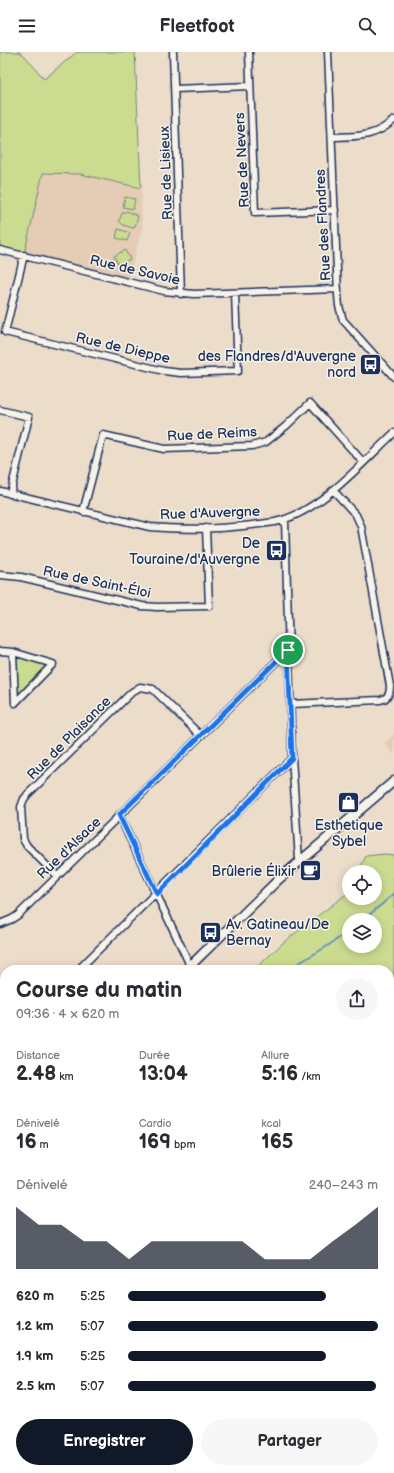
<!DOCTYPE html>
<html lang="fr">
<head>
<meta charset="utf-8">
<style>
  :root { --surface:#fff; --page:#f7f7f7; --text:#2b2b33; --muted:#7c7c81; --accent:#111827 }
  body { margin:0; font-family:"Balsamiq Sans",sans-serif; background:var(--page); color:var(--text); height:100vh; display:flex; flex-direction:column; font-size:15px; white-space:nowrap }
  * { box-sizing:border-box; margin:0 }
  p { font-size:13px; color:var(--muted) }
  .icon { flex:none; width:22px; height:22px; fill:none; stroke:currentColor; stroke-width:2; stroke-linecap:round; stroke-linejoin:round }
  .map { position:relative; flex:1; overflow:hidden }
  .sheet { position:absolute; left:0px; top:913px; width:394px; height:508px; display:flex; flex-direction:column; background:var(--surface); border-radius:16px 16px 0 0; box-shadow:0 2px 10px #0003 }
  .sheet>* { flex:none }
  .fabs { position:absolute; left:342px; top:813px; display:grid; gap:8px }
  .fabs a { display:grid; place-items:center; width:40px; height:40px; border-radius:50%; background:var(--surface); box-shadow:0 2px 10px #0003; font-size:20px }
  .pin { position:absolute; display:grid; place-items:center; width:34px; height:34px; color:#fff; margin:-17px; border:2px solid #fff; border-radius:50%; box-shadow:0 1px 4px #0007 }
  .round { display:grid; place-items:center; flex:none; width:42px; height:42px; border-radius:21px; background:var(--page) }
  .headline { display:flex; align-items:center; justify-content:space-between; height:68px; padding:0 16px }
  h1 { font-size:22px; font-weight:800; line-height:30px }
  .stats { display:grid; grid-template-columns:repeat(3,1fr); gap:6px; height:68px; padding:4px 16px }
  .stats div { display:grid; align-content:center }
  .stats b { font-size:20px; font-weight:800 }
  .stats small { font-size:11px; font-weight:400 }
  .stats p { font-size:11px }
  .chart { height:112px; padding:8px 16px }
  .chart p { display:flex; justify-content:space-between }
  .chart svg { width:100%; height:72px; margin-top:4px; fill:var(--accent); opacity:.7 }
  .primary-button { display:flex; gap:8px; margin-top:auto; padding:8px 16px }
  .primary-button a { flex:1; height:46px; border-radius:24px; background:var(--accent); color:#fff; font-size:16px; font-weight:800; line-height:46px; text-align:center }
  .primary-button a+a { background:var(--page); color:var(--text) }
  ul { padding:0 16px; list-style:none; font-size:13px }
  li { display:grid; grid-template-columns:64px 48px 1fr; align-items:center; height:30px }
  li i { height:10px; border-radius:5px; background:var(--accent) }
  header { display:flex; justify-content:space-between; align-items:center; height:52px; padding:0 16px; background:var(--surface); font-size:18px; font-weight:800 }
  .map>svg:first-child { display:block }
  .built { fill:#e4ccb5 }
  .green { fill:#cbdc91; stroke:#738678; fill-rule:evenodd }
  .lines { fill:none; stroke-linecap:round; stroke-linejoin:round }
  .stream { stroke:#6793bc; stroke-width:2 }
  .minor-casing { stroke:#1b2f5e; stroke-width:9 }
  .tertiary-casing { stroke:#1b2f5e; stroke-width:11 }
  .minor { stroke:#f7f3e8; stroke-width:6 }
  .tertiary { stroke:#f7f3e8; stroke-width:8 }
  .route-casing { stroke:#fff; stroke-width:8 }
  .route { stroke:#1a73e8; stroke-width:5 }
  .labels { text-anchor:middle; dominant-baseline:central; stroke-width:3; stroke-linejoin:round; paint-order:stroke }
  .street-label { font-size:14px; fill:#1b2f5e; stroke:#f7f3e8 }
  .poi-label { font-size:14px; fill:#1b2f5e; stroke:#f7f3e8; text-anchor:end }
</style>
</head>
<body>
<header><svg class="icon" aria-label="menu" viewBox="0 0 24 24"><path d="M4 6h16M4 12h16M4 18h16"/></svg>Fleetfoot<svg class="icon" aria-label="search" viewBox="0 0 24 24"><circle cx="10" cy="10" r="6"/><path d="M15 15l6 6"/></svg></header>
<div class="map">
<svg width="394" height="1421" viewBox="0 0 394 1421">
  <rect width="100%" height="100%" fill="#ecdcca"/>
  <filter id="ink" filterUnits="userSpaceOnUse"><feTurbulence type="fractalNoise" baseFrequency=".025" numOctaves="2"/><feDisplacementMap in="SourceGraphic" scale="8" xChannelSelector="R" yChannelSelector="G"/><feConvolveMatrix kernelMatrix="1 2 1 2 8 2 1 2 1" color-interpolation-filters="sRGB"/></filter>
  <g filter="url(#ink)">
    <!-- built -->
    <path class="built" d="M43,120L80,122L141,136L142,176L128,230L24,203Z
      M394,683V703L385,691Z
      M5,1175V1407L0,1412V1183Z"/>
    <!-- green -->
    <path class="green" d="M0,0H19L25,4L44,27L77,0H135L141,136L80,122L43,121L24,203L0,198Z
      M125,145L135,147L133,157L123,155Z
      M127,159L138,164L135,175L133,176L123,173L119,169L122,161Z
      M118,177L130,181L127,189L116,186Z
      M125,198L130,207L119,213L114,204Z
      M13,600L53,612L15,651Z
      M385,802L394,803V986L389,989V918H254L285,889L349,840V846H375V820H358L366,804ZM349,868H375V894H349Z
      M5,1407V1416H46L45,1421H0V1412Z"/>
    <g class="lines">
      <!-- stream -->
      <path class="stream" d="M363,868L394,842
        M287,918L326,895L349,879
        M20,1421L24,1416"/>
      <defs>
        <path id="minor" d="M173,0L181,242
          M249,0L255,161L335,158
          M328,0L338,243L339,254L343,268L394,325
          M175,37L250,34
          M332,85C357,84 374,86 394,68
          M0,198L164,239L194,242L338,237
          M24,203L5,280L164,319L181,321L238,319L235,241
          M0,358L29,365L10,442
          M0,439L150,475C191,479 234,476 275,470C319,461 361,412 394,381
          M83,460L103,383L164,397L252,394L266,390L286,374L310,351L363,410
          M285,468L292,706L299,808
          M0,523L21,525L142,554L157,555L209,554L206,476
          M0,599L13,600L53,612L15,651
          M13,600L15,651
          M291,652L380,648C388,647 390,642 390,634L361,474L356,463L333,438
          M119,763L188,909L189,915
          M57,824L27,794L23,787L21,755L24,747L28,742L132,640L140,635L153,637L200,683
          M0,872L12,867L18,863L288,598
          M78,918L292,706
          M0,967H5
          M389,1051L394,1049
          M0,1055L5,1058
          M389,1189L394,1185
          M389,1218L394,1223
          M209,1416L217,1421
          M348,1416V1421
          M109,1421L112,1416
          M200,1421L204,1416"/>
        <path id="tertiary" d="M186,918L279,827L394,729
          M0,1170L5,1162"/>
      </defs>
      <!-- minor casing -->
      <use href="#minor" class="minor-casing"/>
      <!-- tertiary casing -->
      <use href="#tertiary" class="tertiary-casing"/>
      <!-- minor -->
      <use href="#minor" class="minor"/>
      <!-- tertiary -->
      <use href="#tertiary" class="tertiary"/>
    </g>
  </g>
  <g class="lines" filter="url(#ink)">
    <defs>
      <path id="route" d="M288,598L292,706L157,842L119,763Z"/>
    </defs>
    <!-- route casing -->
    <use href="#route" class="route-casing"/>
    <!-- route -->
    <use href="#route" class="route"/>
  </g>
  <!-- icons -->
  <defs>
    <symbol id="bus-square" viewBox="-11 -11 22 22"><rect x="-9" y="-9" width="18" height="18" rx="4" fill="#1b2f5e" stroke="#f7f3e8"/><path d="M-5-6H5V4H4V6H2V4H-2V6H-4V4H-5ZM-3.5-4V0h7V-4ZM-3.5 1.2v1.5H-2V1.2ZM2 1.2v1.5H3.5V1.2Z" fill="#fff"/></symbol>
    <symbol id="shop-square" viewBox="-11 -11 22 22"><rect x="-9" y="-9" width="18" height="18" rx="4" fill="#1b2f5e" stroke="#f7f3e8"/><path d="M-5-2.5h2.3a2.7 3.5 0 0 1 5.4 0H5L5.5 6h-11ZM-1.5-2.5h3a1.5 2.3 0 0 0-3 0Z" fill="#fff"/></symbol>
    <symbol id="cafe-square" viewBox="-11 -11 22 22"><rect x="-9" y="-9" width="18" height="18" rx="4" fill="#1b2f5e" stroke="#f7f3e8"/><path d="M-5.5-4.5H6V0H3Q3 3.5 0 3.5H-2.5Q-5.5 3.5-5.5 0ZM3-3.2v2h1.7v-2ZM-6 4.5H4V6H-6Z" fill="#fff"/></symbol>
  </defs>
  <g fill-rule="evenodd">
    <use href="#bus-square" x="358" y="300" width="25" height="25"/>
    <use href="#bus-square" x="264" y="486" width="25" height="25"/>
    <use href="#shop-square" x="336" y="738" width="25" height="25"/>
    <use href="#cafe-square" x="298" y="806" width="25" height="25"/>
    <use href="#bus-square" x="198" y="868" width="25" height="25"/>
  </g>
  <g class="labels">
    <!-- street labels -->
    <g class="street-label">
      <text transform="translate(242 108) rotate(-93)">Rue de Nevers</text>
      <text transform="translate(166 121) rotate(-92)">Rue de Lisieux</text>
      <text transform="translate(323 173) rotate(-93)">Rue des Flandres</text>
      <text transform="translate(135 218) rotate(13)">Rue de Savoie</text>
      <text transform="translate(123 296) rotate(13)">Rue de Dieppe</text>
      <text transform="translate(212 382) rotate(-3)">Rue de Reims</text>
      <text transform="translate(210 461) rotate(-2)">Rue d'Auvergne</text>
      <text transform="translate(97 530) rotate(12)">Rue de Saint-Éloi</text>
      <text transform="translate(69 686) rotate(-45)">Rue de Plaisance</text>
      <text transform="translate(69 796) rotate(-44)">Rue d'Alsace</text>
    </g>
    <!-- poi labels -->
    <g class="poi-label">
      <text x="356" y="304">des Flandres/d'Auvergne<tspan x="356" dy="16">nord</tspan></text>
      <text x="260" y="491">De<tspan x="260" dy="16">Touraine/d'Auvergne</tspan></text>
      <text x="349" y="773" text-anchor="middle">Esthetique<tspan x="349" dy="16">Sybel</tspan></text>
      <text x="296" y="819">Brûlerie Élixir</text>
      <text x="226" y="872" text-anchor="start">Av. Gatineau/De<tspan x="226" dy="16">Bernay</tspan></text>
    </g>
  </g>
</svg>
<div class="fabs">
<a><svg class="icon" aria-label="locate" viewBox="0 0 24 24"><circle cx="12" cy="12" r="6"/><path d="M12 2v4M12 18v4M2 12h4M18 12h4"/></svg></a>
<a><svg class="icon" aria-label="layers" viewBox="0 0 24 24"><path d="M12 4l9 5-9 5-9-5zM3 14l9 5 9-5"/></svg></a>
</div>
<div class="pin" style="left:288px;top:598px;background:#1e9e55"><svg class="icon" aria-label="arrive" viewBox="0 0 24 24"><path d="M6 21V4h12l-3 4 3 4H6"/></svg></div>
<section class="sheet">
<div class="headline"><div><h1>Course du matin</h1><p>09:36 · 4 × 620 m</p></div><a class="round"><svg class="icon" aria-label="share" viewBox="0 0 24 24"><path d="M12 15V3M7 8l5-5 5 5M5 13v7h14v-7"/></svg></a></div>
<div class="stats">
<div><p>Distance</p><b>2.48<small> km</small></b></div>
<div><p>Durée</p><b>13:04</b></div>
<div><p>Allure</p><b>5:16<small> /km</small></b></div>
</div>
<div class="stats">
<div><p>Dénivelé</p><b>16<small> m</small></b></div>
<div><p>Cardio</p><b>169<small> bpm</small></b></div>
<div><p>kcal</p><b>165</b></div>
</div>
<div class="chart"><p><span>Dénivelé</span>240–243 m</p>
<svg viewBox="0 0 160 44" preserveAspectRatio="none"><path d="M0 44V6L10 17L20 17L30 27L40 27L50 38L60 27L70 27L80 27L90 27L100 27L110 38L120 38L130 38L140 27L150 17L160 6V44z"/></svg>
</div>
<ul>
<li><b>620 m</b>5:25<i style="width:79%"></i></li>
<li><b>1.2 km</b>5:07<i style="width:100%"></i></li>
<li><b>1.9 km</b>5:25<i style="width:79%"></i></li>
<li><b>2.5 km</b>5:07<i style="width:99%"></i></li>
</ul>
<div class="primary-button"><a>Enregistrer</a><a>Partager</a></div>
</section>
</div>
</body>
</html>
